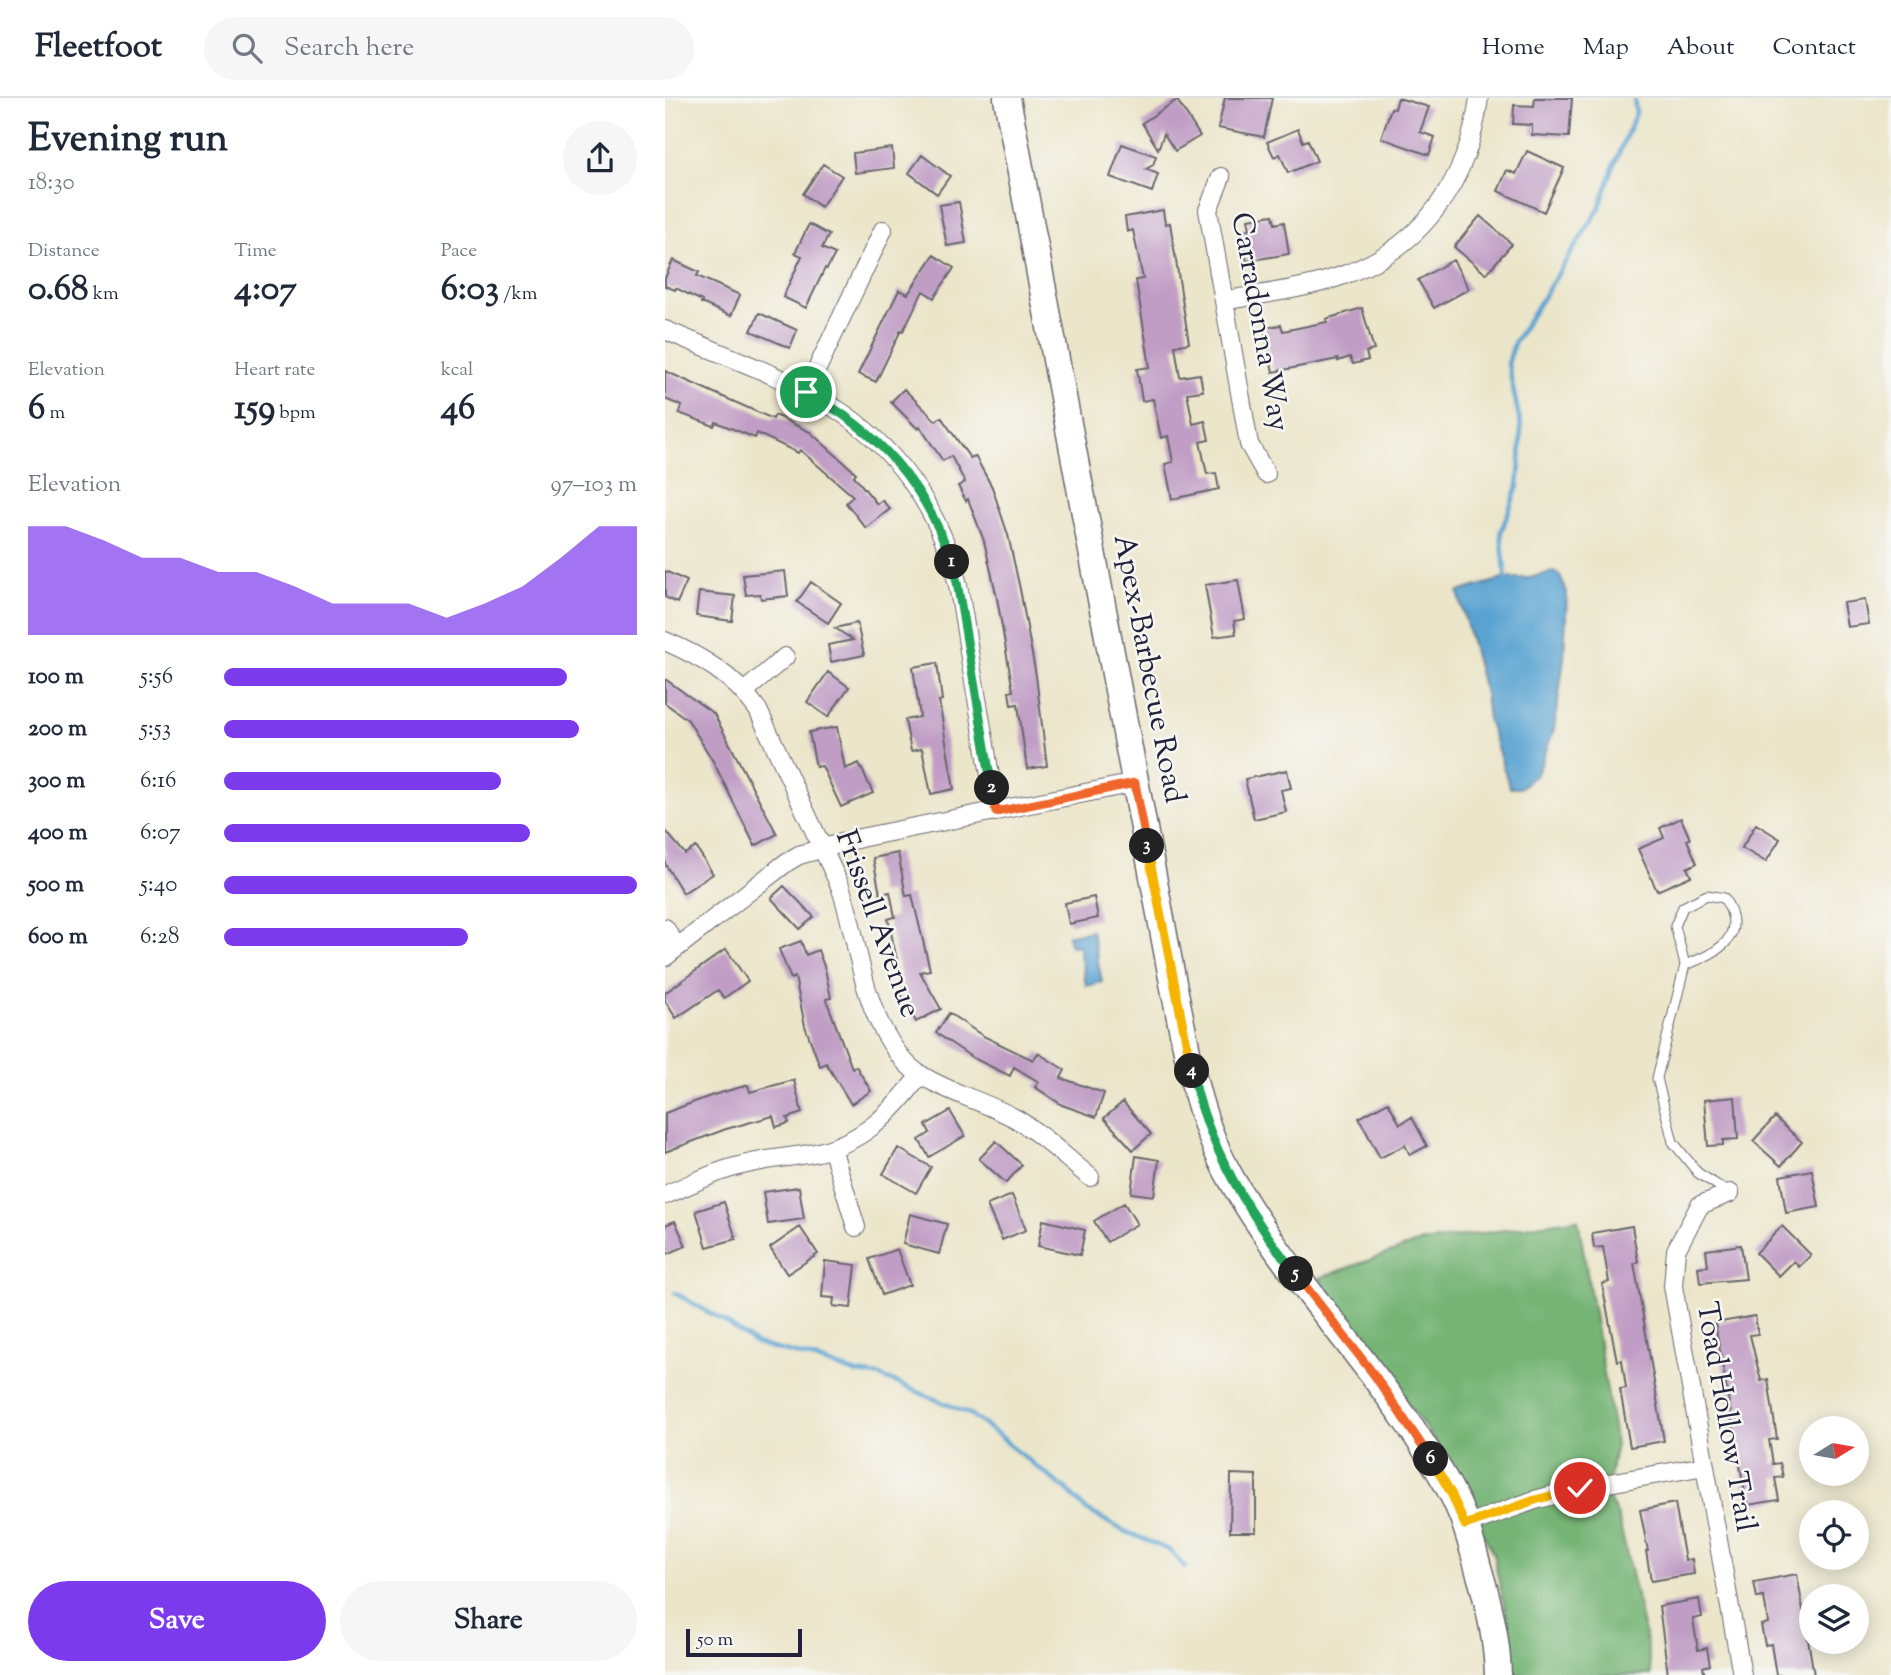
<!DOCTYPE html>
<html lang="en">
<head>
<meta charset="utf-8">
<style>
  :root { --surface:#fff; --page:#f6f6f7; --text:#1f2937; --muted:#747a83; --line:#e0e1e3; --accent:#7c3aed }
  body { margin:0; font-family:"Sorts Mill Goudy",serif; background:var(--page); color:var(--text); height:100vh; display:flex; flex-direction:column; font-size:26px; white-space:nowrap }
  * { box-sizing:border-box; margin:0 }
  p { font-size:23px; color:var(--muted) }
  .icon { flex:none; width:38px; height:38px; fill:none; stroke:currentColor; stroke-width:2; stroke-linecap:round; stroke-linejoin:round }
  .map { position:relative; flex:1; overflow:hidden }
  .panel { display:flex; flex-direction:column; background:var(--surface); width:665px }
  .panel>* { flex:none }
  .needle { width:46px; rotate:79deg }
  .fabs { position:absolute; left:1134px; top:1318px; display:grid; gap:14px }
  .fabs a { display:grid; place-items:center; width:70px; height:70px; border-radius:50%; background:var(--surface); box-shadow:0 4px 18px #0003; font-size:35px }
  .scale { position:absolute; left:21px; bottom:18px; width:116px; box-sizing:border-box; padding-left:7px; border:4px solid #22223b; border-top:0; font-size:19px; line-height:24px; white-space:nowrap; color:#22223b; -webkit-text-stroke:5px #f6f6f2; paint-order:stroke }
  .pin { position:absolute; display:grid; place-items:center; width:60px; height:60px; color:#fff; margin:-30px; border:4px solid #fff; border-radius:50%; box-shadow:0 2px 7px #0007 }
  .km { position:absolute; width:35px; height:35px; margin:-18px; border-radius:50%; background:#222; color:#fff; font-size:19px; line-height:35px; text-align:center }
  .round { display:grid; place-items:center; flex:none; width:74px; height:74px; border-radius:37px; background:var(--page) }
  .overview { display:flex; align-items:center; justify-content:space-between; height:119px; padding:0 28px }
  h1 { font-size:38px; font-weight:700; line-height:52px }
  .stats { display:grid; grid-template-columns:repeat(3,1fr); gap:10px; height:119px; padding:7px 28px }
  .stats div { display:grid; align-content:center }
  .stats b { font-size:35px; font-weight:700 }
  .stats small { font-size:19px; font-weight:400 }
  .stats p { font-size:19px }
  .chart { height:196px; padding:14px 28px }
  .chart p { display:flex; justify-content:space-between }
  .chart svg { width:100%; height:126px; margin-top:7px; fill:var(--accent); opacity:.7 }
  .button { display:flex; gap:14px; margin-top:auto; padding:14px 28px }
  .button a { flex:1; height:80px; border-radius:42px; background:var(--accent); color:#fff; font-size:28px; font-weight:700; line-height:80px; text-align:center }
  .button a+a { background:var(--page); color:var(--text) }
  ul { padding:0 28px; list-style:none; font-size:23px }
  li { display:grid; grid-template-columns:112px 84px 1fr; align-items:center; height:52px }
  li i { height:18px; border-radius:9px; background:var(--accent) }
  header { display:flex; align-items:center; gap:42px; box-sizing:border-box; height:98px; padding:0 35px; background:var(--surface); border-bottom:2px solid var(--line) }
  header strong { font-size:33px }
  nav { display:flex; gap:38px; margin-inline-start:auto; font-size:24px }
  .search { width:490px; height:63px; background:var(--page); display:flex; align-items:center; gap:18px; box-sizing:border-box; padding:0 24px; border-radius:38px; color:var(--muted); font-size:26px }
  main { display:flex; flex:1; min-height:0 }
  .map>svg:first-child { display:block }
  .forest { fill:#75b474; stroke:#4c6b58; stroke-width:2 }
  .water { fill:#59a3d1; stroke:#3e6286; stroke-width:2 }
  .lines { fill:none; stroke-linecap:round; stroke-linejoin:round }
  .stream { stroke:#59a3d1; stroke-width:4.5 }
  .building { fill:#c09dc5 }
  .lane-casing { stroke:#68666d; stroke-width:11 }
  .street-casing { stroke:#68666d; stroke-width:20 }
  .secondary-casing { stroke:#68666d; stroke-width:29 }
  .lane { stroke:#fff; stroke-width:9 }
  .street { stroke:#fff; stroke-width:18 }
  .secondary { stroke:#fff; stroke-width:26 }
  .split-1-casing { stroke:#fff; stroke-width:14 }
  .split-2-casing { stroke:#fff; stroke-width:14 }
  .split-3-casing { stroke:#fff; stroke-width:14 }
  .split-4-casing { stroke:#fff; stroke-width:14 }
  .split-5-casing { stroke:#fff; stroke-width:14 }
  .split-6-casing { stroke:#fff; stroke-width:14 }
  .split-7-casing { stroke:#fff; stroke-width:14 }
  .split-1 { stroke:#22a559; stroke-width:9 }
  .split-2 { stroke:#22a559; stroke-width:9 }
  .split-3 { stroke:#f0652b; stroke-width:9 }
  .split-4 { stroke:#f5b400; stroke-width:9 }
  .split-5 { stroke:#22a559; stroke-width:9 }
  .split-6 { stroke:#f0652b; stroke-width:9 }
  .split-7 { stroke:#f5b400; stroke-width:9 }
  .labels { text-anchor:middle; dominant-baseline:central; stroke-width:5; stroke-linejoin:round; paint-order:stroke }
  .street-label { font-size:30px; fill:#22223b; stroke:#f6f6f2 }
</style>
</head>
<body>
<header>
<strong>Fleetfoot</strong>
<div class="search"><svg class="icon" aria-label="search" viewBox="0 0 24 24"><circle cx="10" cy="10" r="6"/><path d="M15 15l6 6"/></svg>Search here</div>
<nav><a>Home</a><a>Map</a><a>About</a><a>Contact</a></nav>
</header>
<main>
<section class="panel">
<div class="overview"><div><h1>Evening run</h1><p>18:30</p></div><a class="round"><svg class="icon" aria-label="share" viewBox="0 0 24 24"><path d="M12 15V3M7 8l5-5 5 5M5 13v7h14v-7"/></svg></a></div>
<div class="stats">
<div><p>Distance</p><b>0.68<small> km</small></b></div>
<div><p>Time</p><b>4:07</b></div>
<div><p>Pace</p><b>6:03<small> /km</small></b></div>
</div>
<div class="stats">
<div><p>Elevation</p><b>6<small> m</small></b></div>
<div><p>Heart rate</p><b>159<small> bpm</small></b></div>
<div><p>kcal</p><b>46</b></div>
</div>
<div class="chart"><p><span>Elevation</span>97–103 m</p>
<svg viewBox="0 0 160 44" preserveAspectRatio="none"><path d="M0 44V6L10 6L20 11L30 17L40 17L50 22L60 22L70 27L80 33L90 33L100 33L110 38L120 33L130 27L140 17L150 6L160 6V44z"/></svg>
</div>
<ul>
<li><b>100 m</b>5:56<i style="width:83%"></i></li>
<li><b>200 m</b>5:53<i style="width:86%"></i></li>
<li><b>300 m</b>6:16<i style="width:67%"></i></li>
<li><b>400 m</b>6:07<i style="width:74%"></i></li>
<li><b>500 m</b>5:40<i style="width:100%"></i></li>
<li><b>600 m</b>6:28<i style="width:59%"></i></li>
</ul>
<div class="button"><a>Save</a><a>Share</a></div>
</section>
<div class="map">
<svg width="1226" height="1577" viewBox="0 0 1226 1577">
  <rect width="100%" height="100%" fill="#f6f6f2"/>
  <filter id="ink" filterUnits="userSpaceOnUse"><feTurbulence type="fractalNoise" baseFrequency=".0143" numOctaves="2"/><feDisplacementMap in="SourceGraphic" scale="14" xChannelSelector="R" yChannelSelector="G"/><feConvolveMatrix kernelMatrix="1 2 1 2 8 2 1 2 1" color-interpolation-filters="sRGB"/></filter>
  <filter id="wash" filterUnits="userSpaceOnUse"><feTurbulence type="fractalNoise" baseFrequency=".00686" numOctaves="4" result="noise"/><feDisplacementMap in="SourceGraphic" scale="28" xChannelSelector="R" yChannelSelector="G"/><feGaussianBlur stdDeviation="1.57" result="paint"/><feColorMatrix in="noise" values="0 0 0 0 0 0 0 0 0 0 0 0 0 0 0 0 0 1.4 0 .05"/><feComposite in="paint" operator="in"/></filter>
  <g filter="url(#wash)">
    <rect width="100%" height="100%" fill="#ebe5c9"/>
    <!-- forest -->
    <path class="forest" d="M913,1121L951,1347L941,1395L953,1418L982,1546L986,1577H848L847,1546L828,1455L778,1355L654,1180L752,1145Z"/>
    <!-- water -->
    <path class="water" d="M887,474L894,476L902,494L899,561L889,631L872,676L855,690H845L823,621L820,596L793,494L841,480H863Z
      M427,833L437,884L421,888L414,850L411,847L405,848L403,837Z"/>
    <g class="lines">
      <!-- stream -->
      <path class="stream" d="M841,483L836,434L853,388L855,365L856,329L843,266L849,245L934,111L948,70L971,15L969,0
        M10,1195L60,1224L91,1246L150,1261L191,1275L215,1278L303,1315L339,1341L344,1347L403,1393L420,1411L457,1432L504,1452L520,1469"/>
    </g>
    <g id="blocks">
      <!-- building -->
      <path class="building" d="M560,0H607L599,39L553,30Z
        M733,0L764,9L755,34L770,39L764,57L716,40L726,10L730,11Z
        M870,0H907L904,39L867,37V27L848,26L849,7L869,8Z
        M512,2L535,38L510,53L499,36L493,51L477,25Z
        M633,31L638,44L643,42L652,63L623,75L615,56L609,59L602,44Z
        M457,46L491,58L488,67L481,71L493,76L487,94L445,79Z
        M227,50L229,70L190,75L188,55Z
        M862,53L899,70L879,114L833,93L842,72L851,76Z
        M257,57L285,78L272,96L244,75Z
        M158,66L177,78L156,109L138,96Z
        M294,104L301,145L282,148L274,107Z
        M498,112L500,126L505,125L524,245L510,248L515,279L535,276L538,293L522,295L528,326L540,323L544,342L535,344L542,376L551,375L554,391L507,401L500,366L508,364L503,338L496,340L488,301L477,303L472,271L485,269L471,182L478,181L468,132L462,134L460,119Z
        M608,117L610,126L619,124L624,156L582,163L576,133L585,131L583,121Z
        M815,118L847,146L821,176L789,149Z
        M144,126L164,137L157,150L170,156L162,171L160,170L141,210L118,199L137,158L130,155Z
        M269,157L289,170L269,200L258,193L238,233L236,232L211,284L193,276L234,192L243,196Z
        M8,162L34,174L32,178L75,197L66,218L36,205L37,203L11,190L10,192L0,188V180Z
        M788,162L804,191L769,210L753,182Z
        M697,210L709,252L701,254L703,262L688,266L685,259L673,263V261L608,274L599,230L616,227L618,233L662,224L661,221Z
        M94,215L132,232L125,250L86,233Z
        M0,273L108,321L110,317L145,334L191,375L189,378L212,406L217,402L225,411L201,430L181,405L188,398L135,352L133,355L92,335L90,340L51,324L49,328L14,315L17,308L0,301Z
        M239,291L271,323L276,319L305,360L310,358L327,389L343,437L355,491L371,578L382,668L362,671L353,606L346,607L344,594L348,593L332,500L319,443L303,401L301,403L293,388L300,384L286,358L278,363L255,329L253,331L226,304Z
        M0,473L22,483L12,505L0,499Z
        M120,473L123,498L96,501L95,496L81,497L78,477Z
        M573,482L580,521L569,523L571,536L549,539L540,487Z
        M146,484L176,505L163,525L132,504Z
        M34,494L70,498L67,523L31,518Z
        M1200,502L1204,526L1182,529L1178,505Z
        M192,525L199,557L166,564L163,547L188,542L170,530Z
        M272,565L277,602L274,603L289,691L266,696L257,651L246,653L240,622L255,619L248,569Z
        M163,574L184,589L163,619L142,604Z
        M0,581L49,616L112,736L90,748L49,665L23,622L0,605Z
        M172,629L180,671L194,665L208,695L176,709L157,668L151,669L144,634Z
        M622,672L626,690L616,692L621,714L589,721L580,681Z
        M1016,720L1025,741L1022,742L1032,765L1022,770L1026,778L992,793L973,751L999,740L995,730Z
        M1091,726L1115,741L1101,764L1077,750Z
        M0,732L20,756L31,749L48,776L18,795L0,766Z
        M233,755L241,798L247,797L265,872L255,874L276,911L251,924L236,896L239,894L223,821L230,819L225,794L215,796L208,760Z
        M119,788L149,819L135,831L106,800Z
        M429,799L433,820L404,826L400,805Z
        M136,843L141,857L153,852L160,871L166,900L161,901L187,970L191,968L206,993L186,1006L161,965L155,968L140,928L130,879L126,881L114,851Z
        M61,851L83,883L59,900L53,892L11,920L0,903V895Z
        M284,915L318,938L368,962L373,955L400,972L396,980L439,995L431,1019L397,1007L370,989L374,984L349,969L345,978L308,960L271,935Z
        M129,982L137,1015L122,1020L124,1025L111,1029L108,1018L61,1031L0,1054V1015L48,997L83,987L85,994Z
        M1070,999L1073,1041L1058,1042V1047L1043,1048L1039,1002Z
        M458,1004L486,1036L468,1052L439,1020Z
        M723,1004L735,1026L747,1019L762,1048L745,1057L740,1047L715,1060L694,1020Z
        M285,1013L300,1038L264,1059L254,1042L265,1035L261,1027Z
        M1110,1019L1137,1044L1116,1068L1088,1043Z
        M331,1043L357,1067L341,1085L314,1061Z
        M233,1050L266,1069L251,1095L218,1076Z
        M471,1058L494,1062L489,1098L466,1095Z
        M1147,1072L1154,1109L1121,1115L1115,1078Z
        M134,1089L139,1121L103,1126L98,1094Z
        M347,1097L361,1132L337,1142L322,1107Z
        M59,1104L71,1141L42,1149L31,1113Z
        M459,1105L472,1126L442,1144L429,1123Z
        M245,1116L282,1126L274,1156L238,1146Z
        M378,1122L420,1132L415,1157L373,1148Z
        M10,1123L21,1148L0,1157V1127Z
        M967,1128L973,1164L969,1165L999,1343L965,1349L955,1291L961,1290L957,1262L952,1263L937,1186L944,1184L938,1149L929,1150L927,1135Z
        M1117,1128L1146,1157L1134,1169L1129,1163L1114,1178L1091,1155Z
        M135,1129L153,1156L122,1176L105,1150Z
        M1076,1147L1081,1181L1035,1185L1033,1169L1043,1168L1041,1152Z
        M232,1151L245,1187L217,1197L204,1161Z
        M160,1163L191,1167L186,1210L168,1208L169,1200L157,1199Z
        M1090,1218L1093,1236L1085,1237L1096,1283L1103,1281L1112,1341L1104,1342L1108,1366L1115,1365L1118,1379L1110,1380L1114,1402L1082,1407L1050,1225Z
        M566,1376L591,1377V1434H565Z
        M1010,1405L1020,1463L1027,1461L1029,1476L986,1483L981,1453H983L975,1412Z
        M1132,1476L1149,1577H1111L1106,1546L1100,1547L1096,1527L1103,1525L1099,1499L1092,1500L1089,1484Z
        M1034,1501L1037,1519L1028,1521L1033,1552L1042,1550L1045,1567L1038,1569L1040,1577H1003L994,1508Z"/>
    </g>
  </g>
  <g filter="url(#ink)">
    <use href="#blocks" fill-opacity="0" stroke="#68666d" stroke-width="2"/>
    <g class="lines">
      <defs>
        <path id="lane" d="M1020,867C1053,855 1084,839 1059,800L1042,797L1018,809L1010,828L1020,867L992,980L1008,1044L1033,1075L1063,1094"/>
        <path id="street" d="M556,79L543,112L584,346L601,376
          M559,203C600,195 645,191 684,175C761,146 804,79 814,0
          M0,232C55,256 114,276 165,307C228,345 275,411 292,483C298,511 302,539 306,567C315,616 323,665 331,714
          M141,294L218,132
          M0,543C37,559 69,578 93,612L175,788C192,836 195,893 221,937C229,951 242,969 256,977C286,996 322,1004 353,1022C378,1037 401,1060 425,1079
          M80,593L120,559
          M0,830L12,849
          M0,859L122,764L134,757L195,740L470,685
          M167,1050L191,1129
          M1065,1095L1035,1107L1011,1152L1008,1188L1077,1577
          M0,1097C23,1088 46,1075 70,1069C96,1061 123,1060 149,1055C197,1045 227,1015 255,977
          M800,1427L870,1402L915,1390L1040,1368"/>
        <path id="secondary" d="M342,0L508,885C522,952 532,1022 567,1082C616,1168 685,1241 741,1322C761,1352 784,1384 797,1417C804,1435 809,1455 814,1473C824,1506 832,1542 833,1577"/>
      </defs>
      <!-- lane casing -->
      <use href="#lane" class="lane-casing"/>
      <!-- street casing -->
      <use href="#street" class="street-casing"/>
      <!-- secondary casing -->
      <use href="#secondary" class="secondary-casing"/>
      <!-- lane -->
      <use href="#lane" class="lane"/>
      <!-- street -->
      <use href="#street" class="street"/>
      <!-- secondary -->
      <use href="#secondary" class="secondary"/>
    </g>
  </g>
  <g class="lines" filter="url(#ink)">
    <defs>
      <path id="split-1" d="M141,294C214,333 260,386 287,464"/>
      <path id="split-2" d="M287,464L292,484L327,690"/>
      <path id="split-3" d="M327,690L331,714L470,685L482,748"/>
      <path id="split-4" d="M482,748L527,973"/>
      <path id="split-5" d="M527,973C543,1049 583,1115 631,1176"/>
      <path id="split-6" d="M631,1176L710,1278L766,1361"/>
      <path id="split-7" d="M766,1361L786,1395L800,1427L870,1402L915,1390"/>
    </defs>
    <!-- split-1 casing -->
    <use href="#split-1" class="split-1-casing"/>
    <!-- split-2 casing -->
    <use href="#split-2" class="split-2-casing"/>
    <!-- split-3 casing -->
    <use href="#split-3" class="split-3-casing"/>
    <!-- split-4 casing -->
    <use href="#split-4" class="split-4-casing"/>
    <!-- split-5 casing -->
    <use href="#split-5" class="split-5-casing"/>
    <!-- split-6 casing -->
    <use href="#split-6" class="split-6-casing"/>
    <!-- split-7 casing -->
    <use href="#split-7" class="split-7-casing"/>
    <!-- split-1 -->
    <use href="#split-1" class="split-1"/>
    <!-- split-2 -->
    <use href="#split-2" class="split-2"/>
    <!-- split-3 -->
    <use href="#split-3" class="split-3"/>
    <!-- split-4 -->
    <use href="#split-4" class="split-4"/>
    <!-- split-5 -->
    <use href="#split-5" class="split-5"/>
    <!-- split-6 -->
    <use href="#split-6" class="split-6"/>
    <!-- split-7 -->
    <use href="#split-7" class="split-7"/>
  </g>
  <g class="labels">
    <!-- street labels -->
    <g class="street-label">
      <text transform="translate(594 224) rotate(80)">Carradonna Way</text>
      <text transform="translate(483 571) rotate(79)">Apex-Barbecue Road</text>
      <text transform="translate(212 826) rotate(70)">Frissell Avenue</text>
      <text transform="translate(1060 1319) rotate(80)">Toad Hollow Trail</text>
    </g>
  </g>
</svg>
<div class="fabs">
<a><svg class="needle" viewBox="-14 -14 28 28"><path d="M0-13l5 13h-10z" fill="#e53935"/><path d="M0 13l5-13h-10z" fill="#747a83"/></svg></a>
<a><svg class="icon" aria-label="locate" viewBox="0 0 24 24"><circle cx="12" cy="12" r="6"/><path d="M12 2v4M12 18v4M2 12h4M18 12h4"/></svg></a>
<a><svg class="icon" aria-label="layers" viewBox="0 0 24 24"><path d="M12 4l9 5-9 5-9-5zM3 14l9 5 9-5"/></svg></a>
</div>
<div class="scale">50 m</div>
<div class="pin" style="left:141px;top:294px;background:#1e9e55"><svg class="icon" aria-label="arrive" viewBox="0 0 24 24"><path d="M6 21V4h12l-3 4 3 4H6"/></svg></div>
<div class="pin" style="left:915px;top:1390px;background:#d93025"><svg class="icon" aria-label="check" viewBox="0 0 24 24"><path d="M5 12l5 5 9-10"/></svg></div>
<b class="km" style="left:287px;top:464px">1</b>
<b class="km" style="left:327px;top:690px">2</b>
<b class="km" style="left:482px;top:748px">3</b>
<b class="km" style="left:527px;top:973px">4</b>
<b class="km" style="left:631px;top:1176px">5</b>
<b class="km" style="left:766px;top:1361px">6</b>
</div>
</main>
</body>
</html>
